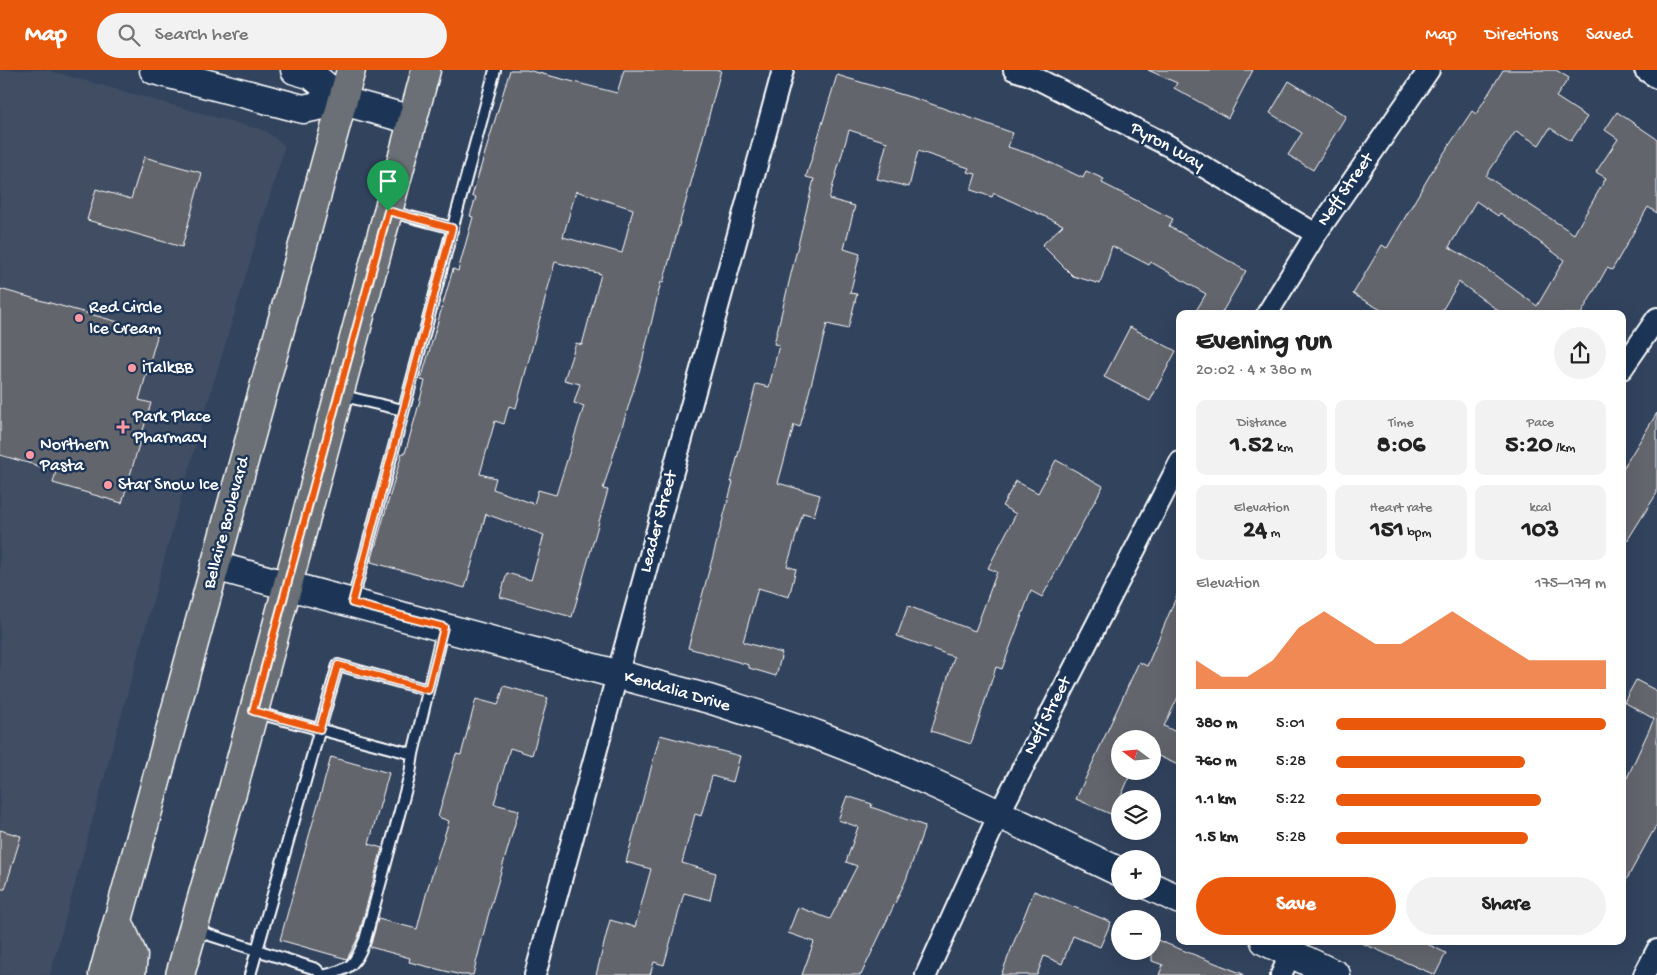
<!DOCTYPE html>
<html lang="en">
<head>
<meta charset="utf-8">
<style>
  :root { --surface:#fff; --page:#f2f2f2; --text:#222; --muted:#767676; --accent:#ea580c }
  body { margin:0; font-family:"Gochi Hand",sans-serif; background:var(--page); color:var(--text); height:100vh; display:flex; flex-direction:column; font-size:19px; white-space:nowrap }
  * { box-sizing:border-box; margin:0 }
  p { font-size:16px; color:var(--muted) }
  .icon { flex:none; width:28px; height:28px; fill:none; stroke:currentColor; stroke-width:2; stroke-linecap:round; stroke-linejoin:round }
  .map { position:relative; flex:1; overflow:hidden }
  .drawer { position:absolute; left:1176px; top:240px; width:450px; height:635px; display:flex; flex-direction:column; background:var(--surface); border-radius:10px; box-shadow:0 5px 20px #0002 }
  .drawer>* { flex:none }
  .needle { width:32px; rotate:286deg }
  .tools { position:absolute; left:1111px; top:660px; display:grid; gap:10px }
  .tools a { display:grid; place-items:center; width:50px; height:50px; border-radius:50%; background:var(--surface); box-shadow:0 5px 20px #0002; font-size:25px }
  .pin { position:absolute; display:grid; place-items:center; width:42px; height:42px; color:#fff; margin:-51px -21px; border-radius:50% 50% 50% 0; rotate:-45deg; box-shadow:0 0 5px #0007 }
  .pin .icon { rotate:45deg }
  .round { display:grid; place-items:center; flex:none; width:52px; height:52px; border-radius:26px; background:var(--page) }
  .summary { display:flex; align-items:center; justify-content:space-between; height:85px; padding:0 20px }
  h1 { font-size:28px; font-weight:700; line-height:38px }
  .figures { display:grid; grid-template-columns:repeat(3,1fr); gap:8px; height:85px; padding:5px 20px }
  .figures div { display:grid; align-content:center; border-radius:10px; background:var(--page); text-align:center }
  .figures b { font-size:25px; font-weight:700 }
  .figures small { font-size:14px; font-weight:400 }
  .figures p { font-size:14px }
  .chart { height:140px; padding:10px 20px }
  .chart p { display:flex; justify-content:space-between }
  .chart svg { width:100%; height:90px; margin-top:5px; fill:var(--accent); opacity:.7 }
  .button { display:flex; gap:10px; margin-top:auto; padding:10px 20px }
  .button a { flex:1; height:58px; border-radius:30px; background:var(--accent); color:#fff; font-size:20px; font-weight:700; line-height:58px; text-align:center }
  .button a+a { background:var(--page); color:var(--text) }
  ul { padding:0 20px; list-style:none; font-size:16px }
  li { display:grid; grid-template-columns:80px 60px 1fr; align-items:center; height:38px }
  li i { height:12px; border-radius:6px; background:var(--accent) }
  header { display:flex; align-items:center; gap:30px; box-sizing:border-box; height:70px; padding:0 25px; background:var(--accent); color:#fff }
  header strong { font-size:24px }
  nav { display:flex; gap:28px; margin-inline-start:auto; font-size:18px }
  .search { width:350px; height:45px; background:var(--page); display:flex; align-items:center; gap:12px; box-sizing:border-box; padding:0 18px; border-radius:28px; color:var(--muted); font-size:19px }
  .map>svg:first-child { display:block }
  .built { fill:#414d62 }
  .building { fill:#64656d; stroke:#fff; fill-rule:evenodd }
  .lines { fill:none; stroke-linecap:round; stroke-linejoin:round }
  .lane-casing { stroke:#fff; stroke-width:14 }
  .street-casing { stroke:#fff; stroke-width:24 }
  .secondary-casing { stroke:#fff; stroke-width:31 }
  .primary-casing { stroke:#fff; stroke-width:31 }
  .lane { stroke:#1d3557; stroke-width:10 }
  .street { stroke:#1d3557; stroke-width:20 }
  .secondary { stroke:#1d3557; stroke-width:28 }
  .primary { stroke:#6a7074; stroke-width:28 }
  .route-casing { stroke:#fff; stroke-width:10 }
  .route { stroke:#ea580c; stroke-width:6 }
  .poi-dot { fill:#ff9aa2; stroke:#1d3557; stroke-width:2 }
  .labels { text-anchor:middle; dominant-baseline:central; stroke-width:5; stroke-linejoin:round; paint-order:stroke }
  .street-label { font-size:18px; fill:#fff; stroke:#1d3557 }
  .poi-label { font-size:18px; fill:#fff; stroke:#1d3557; text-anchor:start }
</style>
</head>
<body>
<header>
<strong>Map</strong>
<div class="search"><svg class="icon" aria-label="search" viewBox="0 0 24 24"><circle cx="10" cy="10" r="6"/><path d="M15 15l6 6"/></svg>Search here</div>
<nav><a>Map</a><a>Directions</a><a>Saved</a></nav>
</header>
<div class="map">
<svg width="1657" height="905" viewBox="0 0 1657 905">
  <rect width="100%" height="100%" fill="#32435e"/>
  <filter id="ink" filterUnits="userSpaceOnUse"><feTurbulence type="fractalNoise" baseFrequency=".02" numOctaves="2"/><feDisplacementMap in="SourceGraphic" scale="10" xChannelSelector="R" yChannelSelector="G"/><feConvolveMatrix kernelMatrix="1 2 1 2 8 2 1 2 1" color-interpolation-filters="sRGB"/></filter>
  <g filter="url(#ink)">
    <!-- built -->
    <path class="built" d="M0,0H47L266,61L285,76L204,345L50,905H0Z"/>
    <!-- building -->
    <path class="building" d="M510,0H527L617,23L624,0H721L694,102L663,213L661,212L642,292L603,419L608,420L572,547L500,527L507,503L531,510L544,465L486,444L465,518L371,492L402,383H405L416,345L425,311L421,310L453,199L458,201L473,147L470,146L476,127L472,126ZM576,121L633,139L622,183L563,167ZM555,192L601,204L582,275L576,273L564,310L580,314L574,333L584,336L556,425L538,420L534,434L493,419L496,408L480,404L495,351L504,354L509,336L516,338Z
      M1148,0H1253L1228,48L1174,18L1177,13Z
      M1503,0H1556L1569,8L1556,27L1587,47L1571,71L1550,58L1539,75L1516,61L1486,106L1574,164L1606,108L1596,102L1618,69L1605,60L1617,42L1657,69V143L1648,137L1612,200L1607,198L1581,244H1503L1459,212L1440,244H1388L1353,224L1382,175L1387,178L1434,98L1472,41L1476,44ZM1476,131L1498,146L1500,143L1564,190L1537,236L1485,198L1449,177Z
      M837,5L920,30L1013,63L1008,77L1036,86L1083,108L1086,101L1104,109L1102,113L1173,149L1169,156L1246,201L1221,244H1194L1206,224L1151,192L1149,195L1112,176L1100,214L1073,206L1042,175L1063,155L994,123L992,127L971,120L976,104L967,102L969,98L918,81L909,117L877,109L887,72L849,60L829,129L855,136L844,179L860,184L850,223L857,224L848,259L827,254L800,357L794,355L778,413L820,425L814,446L803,443L787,496L796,499L789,527L758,518L743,572L782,583L776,606L749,598V595L688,578L733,412H731L756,314L769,317L779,275L774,274L814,109L806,107Z
      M1289,11L1346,46L1313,100L1288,85L1302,63L1270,43Z
      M144,87L202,103L182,177L87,150L96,119L131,129Z
      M0,219L158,263L139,330L151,333L122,433L53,413L56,401L0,385Z
      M1130,257L1176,281L1150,331L1104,307Z
      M1657,343V423L1622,479V400Z
      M1056,390L1103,416L1042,527L1031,521L1002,599L996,597L971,674L931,661L954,587L897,566L908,536L975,561L997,502L988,498L1016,444L1002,436L1016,411L1038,423Z
      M1180,518V623L1164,656L1180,664V696L1152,683V669H1120V701H1132L1113,745L1076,729L1139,592L1147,596Z
      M1636,610L1657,621V754L1622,818V719L1654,649L1624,632Z
      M504,616L548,628L532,685L510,678L494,734L519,740L488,846L473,905H461L409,892L410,888L370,877L378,849L417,859L428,817L449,751L438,747L456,684L461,685L476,629L498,635Z
      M660,665L740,686L733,712L712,706L701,746L695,744L682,793L716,803L710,830L684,823L664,895L654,892L650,905H596L610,850L635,857L651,799L626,792Z
      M331,687L389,703L369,774L382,778L358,868L347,889L280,870Z
      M847,726L872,734L871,737L925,756L906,810L861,905H802L814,872L788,863L798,837L830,849L857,796L846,792L858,757L838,750Z
      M0,760L21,766L5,819H0Z
      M1034,821L1111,852L1100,877L1073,866L1062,894L1044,886L1037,905H1001Z
      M1152,868L1243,904V905H1159L1163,895L1152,891Z
      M1357,871H1421L1446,883L1435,905Z"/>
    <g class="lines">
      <defs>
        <path id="lane" d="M388,141L453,158
          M339,325L403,340
          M352,533L495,0
          M254,642L413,684
          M194,860L316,899L322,905
          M250,905L338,595L428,620
          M326,905C352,899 355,894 365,870L410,704L413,684L443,558"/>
        <path id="street" d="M1014,0L1030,5L1169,76L1316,164
          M1645,0L1657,8
          M1267,244L1316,164L1429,0
          M1622,299L1657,248
          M535,905L783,0
          M926,905L999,744L1180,392
          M1281,905L1296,871
          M1644,905L1657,880"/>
        <path id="secondary" d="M154,0L303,39L343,31
          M295,0L312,5L343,31L412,50
          M215,496L709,629C746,641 784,652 820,666C923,705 1021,755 1120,802
          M1152,817L1180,830
          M1265,871L1336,905"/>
        <path id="primary" d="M118,851L133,886L131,905
          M103,905L351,0
          M180,905L233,719L426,0"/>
      </defs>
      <!-- lane casing -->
      <use href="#lane" class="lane-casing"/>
      <!-- street casing -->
      <use href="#street" class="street-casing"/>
      <!-- secondary casing -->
      <use href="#secondary" class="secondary-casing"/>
      <!-- primary casing -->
      <use href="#primary" class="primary-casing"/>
      <!-- lane -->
      <use href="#lane" class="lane"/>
      <!-- street -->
      <use href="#street" class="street"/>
      <!-- secondary -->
      <use href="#secondary" class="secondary"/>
      <!-- primary -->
      <use href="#primary" class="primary"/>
    </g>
  </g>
  <g class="lines" filter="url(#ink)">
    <defs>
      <path id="route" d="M388,141L452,158L352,533L444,557L428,620L338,595L320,659L253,641Z"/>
    </defs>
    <!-- route casing -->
    <use href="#route" class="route-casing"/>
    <!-- route -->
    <use href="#route" class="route"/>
  </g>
  <!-- markers -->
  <g class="poi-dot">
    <circle cx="79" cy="248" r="5"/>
    <circle cx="132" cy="298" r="5"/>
    <path d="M120.5 349.5h5v5h5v5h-5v5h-5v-5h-5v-5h5z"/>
    <circle cx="30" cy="385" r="5"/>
    <circle cx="108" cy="415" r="5"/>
  </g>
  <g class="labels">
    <!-- street labels -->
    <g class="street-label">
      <text transform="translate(1167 77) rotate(29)">Pyron Way</text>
      <text transform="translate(1346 120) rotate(-55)">Neff Street</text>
      <text transform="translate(659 452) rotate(-75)">Leader Street</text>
      <text transform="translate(227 453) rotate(-75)">Bellaire Boulevard</text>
      <text transform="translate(677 622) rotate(16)">Kendalia Drive</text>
      <text transform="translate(1048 646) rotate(-63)">Neff Street</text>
    </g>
    <!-- poi labels -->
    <g class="poi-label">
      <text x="89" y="238">Red Circle<tspan x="89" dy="21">Ice Cream</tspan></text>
      <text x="142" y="298">iTalkBB</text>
      <text x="133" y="347">Park Place<tspan x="133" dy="21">Pharmacy</tspan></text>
      <text x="40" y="375">Northern<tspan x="40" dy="21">Pasta</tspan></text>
      <text x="118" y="415">Star Snow Ice</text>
    </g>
  </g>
</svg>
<div class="tools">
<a><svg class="needle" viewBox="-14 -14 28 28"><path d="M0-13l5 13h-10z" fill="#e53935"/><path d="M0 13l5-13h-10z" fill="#767676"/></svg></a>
<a><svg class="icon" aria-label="layers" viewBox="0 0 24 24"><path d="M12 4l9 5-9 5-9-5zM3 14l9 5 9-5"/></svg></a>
<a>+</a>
<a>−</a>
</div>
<div class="pin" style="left:388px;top:141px;background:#1e9e55"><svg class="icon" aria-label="arrive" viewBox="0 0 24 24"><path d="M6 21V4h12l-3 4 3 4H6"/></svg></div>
<section class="drawer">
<div class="summary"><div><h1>Evening run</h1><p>20:02 · 4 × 380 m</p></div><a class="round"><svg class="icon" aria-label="share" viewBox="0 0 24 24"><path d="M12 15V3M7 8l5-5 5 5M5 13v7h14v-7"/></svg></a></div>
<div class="figures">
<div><p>Distance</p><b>1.52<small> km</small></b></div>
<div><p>Time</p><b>8:06</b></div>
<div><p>Pace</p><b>5:20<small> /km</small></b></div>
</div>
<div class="figures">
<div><p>Elevation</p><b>24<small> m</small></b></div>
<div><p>Heart rate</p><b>151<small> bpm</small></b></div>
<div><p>kcal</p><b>103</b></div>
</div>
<div class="chart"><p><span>Elevation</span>175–179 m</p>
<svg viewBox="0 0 160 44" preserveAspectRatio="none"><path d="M0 44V30L10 38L20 38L30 30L40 14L50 6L60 14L70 22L80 22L90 14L100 6L110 14L120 22L130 30L140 30L150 30L160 30V44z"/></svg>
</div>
<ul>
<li><b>380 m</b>5:01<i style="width:100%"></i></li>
<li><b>760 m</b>5:28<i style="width:70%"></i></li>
<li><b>1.1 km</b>5:22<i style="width:76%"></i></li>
<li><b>1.5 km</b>5:28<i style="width:71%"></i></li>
</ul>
<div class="button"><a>Save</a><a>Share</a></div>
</section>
</div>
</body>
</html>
